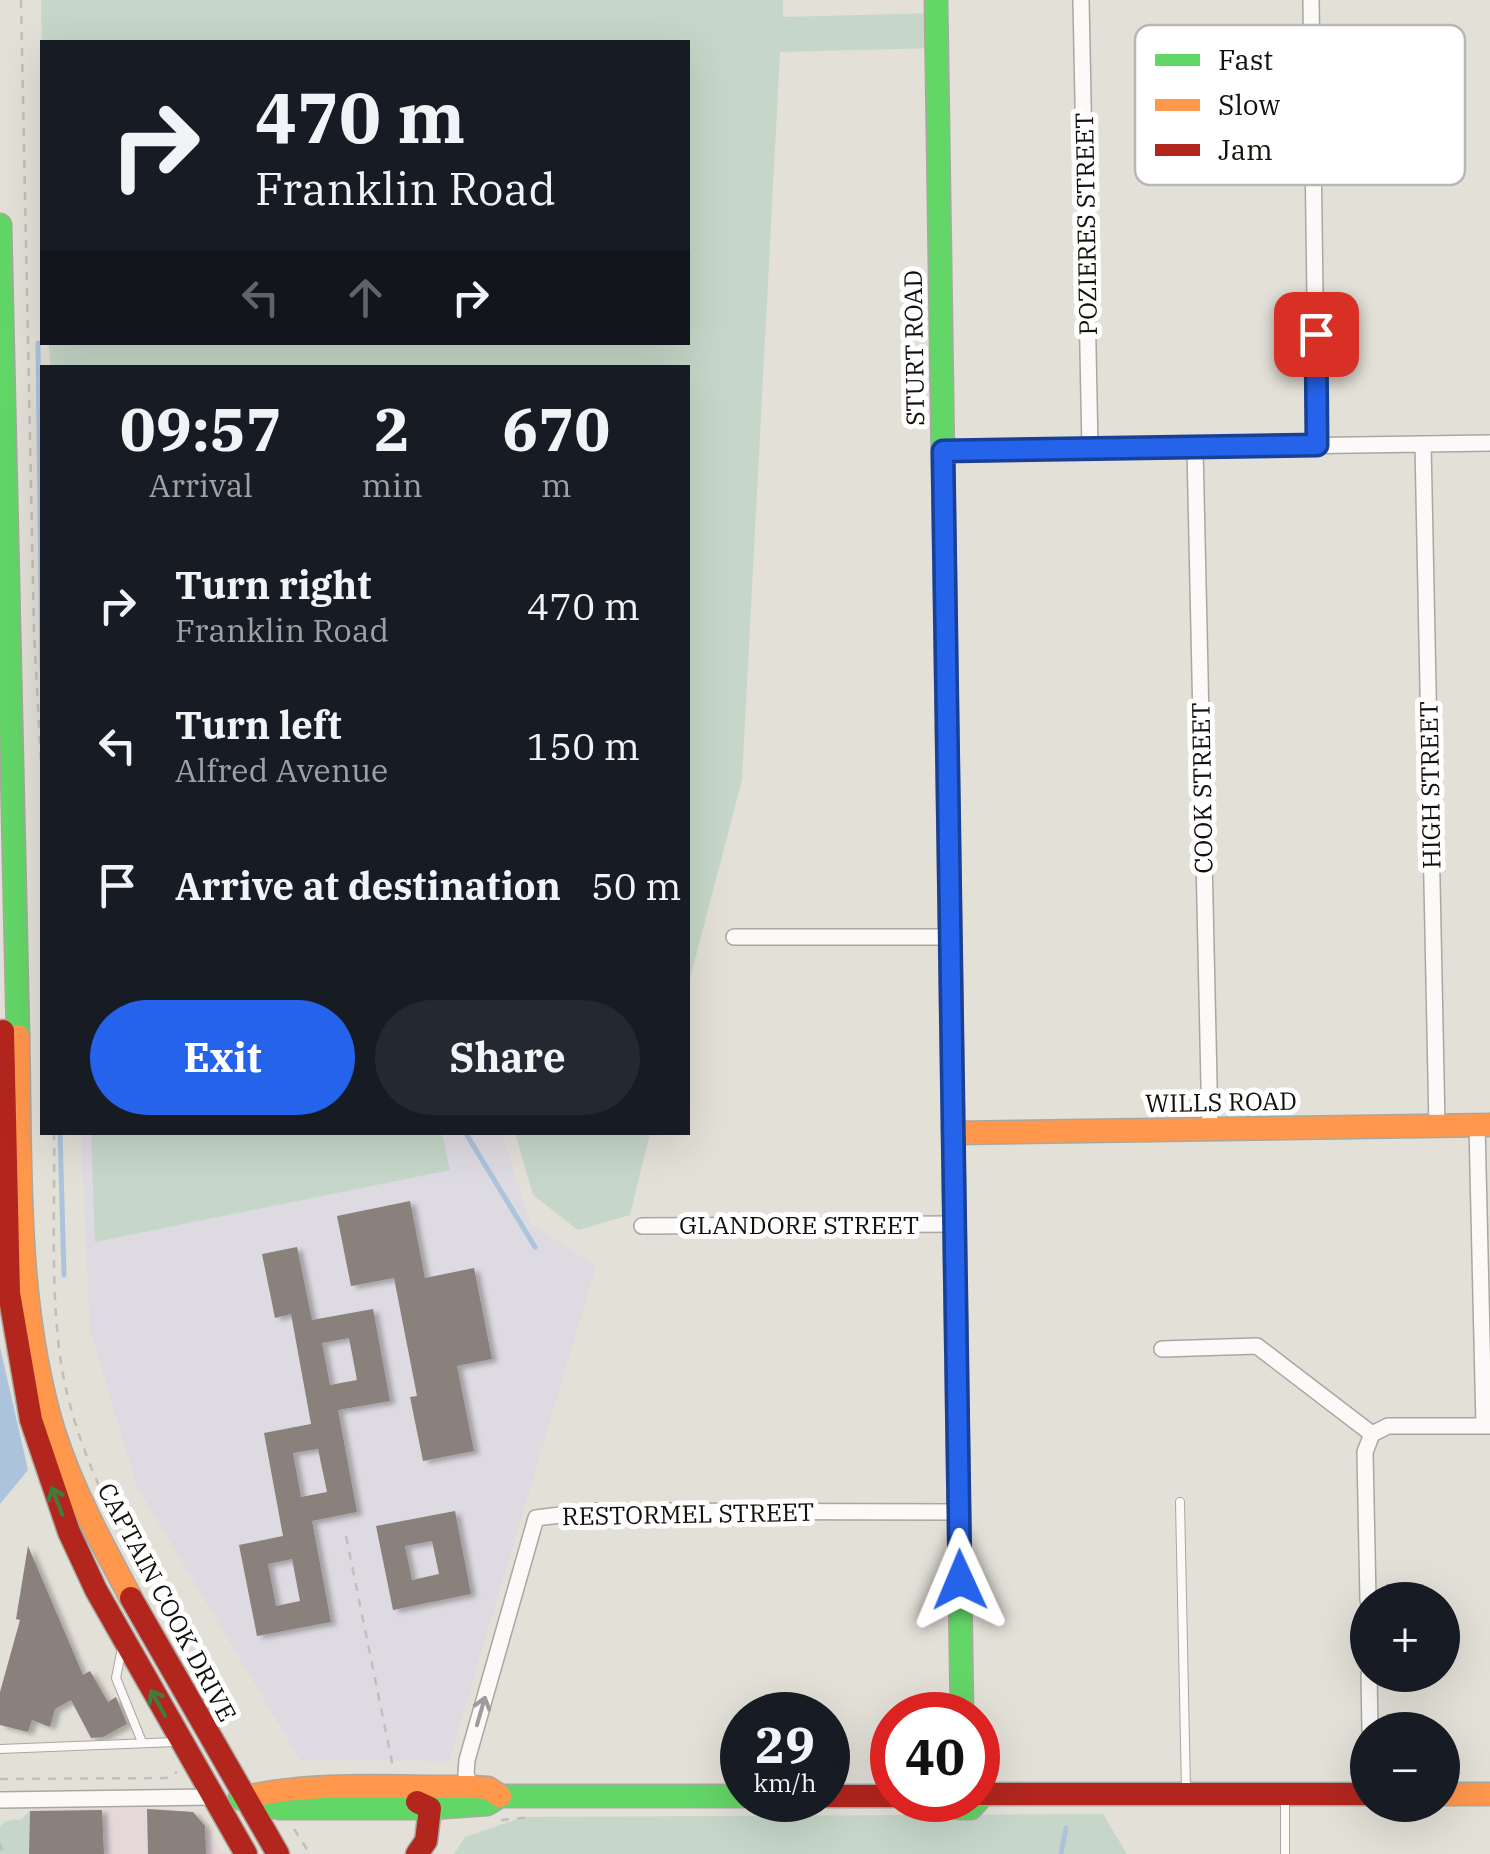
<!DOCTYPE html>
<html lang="en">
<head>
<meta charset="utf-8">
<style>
  body { margin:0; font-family:"IBM Plex Serif",serif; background:#242831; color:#f1f3f6; height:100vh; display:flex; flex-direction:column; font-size:38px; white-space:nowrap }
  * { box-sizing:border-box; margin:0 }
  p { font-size:32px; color:#9ea1a6 }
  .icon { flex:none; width:55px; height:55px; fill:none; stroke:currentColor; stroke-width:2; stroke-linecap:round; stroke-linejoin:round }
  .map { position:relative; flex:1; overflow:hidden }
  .drawer { position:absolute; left:40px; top:365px; width:650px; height:770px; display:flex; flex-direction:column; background:#171b24; border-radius:0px; box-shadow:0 10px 40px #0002 }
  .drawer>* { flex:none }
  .banner { position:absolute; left:40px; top:40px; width:650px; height:305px; border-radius:0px; box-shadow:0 10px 40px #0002; background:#171b24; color:#f1f3f6; overflow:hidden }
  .buttons { position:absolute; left:1350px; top:1582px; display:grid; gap:20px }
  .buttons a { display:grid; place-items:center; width:110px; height:110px; border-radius:50%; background:#171b24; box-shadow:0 10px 40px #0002; font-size:50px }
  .speed { position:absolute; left:720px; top:1692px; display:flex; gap:20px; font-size:50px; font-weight:700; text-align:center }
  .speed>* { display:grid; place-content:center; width:130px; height:130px; border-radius:50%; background:#171b24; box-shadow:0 10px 40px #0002; line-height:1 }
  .speed small { font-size:25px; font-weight:400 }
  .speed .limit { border:15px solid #d22; background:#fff; color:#111 }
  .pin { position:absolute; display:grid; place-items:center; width:85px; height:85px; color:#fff; margin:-42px; border-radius:20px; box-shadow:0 5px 15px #0006 }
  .me { position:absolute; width:110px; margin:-55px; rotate:359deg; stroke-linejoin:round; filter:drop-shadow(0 0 8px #0008) }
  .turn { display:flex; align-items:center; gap:35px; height:210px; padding:0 50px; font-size:45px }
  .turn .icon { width:130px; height:130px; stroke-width:2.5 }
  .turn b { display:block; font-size:70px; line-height:85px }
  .lanes { display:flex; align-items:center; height:95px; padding:0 50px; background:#0003; justify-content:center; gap:50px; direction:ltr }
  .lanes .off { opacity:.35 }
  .eta { display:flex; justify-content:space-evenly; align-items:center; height:170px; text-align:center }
  .eta b { font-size:60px; font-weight:700; line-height:70px }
  .primary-button { display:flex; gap:20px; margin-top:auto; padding:20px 50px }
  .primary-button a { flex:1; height:115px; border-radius:60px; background:#2563eb; color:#fff; font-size:40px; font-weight:700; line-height:115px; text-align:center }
  .primary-button a+a { background:#242831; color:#f1f3f6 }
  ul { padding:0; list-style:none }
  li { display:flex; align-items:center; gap:30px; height:140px; padding:0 50px }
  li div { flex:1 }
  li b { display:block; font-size:38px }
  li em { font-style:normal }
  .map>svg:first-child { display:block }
  .commercial { fill:#e6d8da }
  .education { fill:#dedae1 }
  .green { fill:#c6d7c9 }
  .water { fill:#acc3dc }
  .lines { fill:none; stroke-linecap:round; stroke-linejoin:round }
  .stream { stroke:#acc3dc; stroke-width:5 }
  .building { fill:#8a817b; fill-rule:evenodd; filter:url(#shadow) }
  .lane-casing { stroke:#a9a7a1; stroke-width:10 }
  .street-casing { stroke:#a9a7a1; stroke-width:18 }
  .fast-casing { stroke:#a9a7a1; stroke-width:25 }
  .slow-casing { stroke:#a9a7a1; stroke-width:25 }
  .jam-casing { stroke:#a9a7a1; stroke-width:25 }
  .path { stroke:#bfbfbc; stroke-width:2.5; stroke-dasharray:8 8; stroke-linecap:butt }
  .lane { stroke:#fbfaf9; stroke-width:8 }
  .street { stroke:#fbfaf9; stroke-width:15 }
  .fast { stroke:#63d668; stroke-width:22 }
  .slow { stroke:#ff974d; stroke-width:22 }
  .jam { stroke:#b3261e; stroke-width:22 }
  .oneway { stroke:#3e7d3e }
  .oneway2 { stroke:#9d9c9a }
  .route-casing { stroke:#184099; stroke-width:25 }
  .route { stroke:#2563eb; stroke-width:18 }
  .labels { text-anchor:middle; stroke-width:10; stroke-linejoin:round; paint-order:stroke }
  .street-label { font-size:25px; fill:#11100b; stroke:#fff }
  .key { fill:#fff; stroke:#b8b7b6; stroke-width:2.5 }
  .key-label { font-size:28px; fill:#11100b }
</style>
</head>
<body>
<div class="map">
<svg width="1490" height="1854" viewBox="0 0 1490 1854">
  <defs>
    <filter id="shadow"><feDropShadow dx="5.5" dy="3" stdDeviation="2.5" flood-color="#0004"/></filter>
  </defs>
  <rect width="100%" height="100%" fill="#e2e0d7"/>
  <path class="commercial" d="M 147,1808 L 193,1812 L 224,1854 L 29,1854 L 30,1810 Z"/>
  <path class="education" d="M 81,1133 L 502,1133 L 530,1223 L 596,1266 L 449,1761 L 300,1760 L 137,1486 L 90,1330 Z"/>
  <path class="green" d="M 41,0 L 783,0 L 783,17 L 936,13 L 937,48 L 780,52 L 742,780 L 688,986 L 688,368 L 50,368 L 49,343 L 688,342 L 688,42 L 42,42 L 42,54 Z
    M 91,1133 L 442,1133 L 450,1170 L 95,1242 Z
    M 515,1133 L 650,1133 L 630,1215 L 578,1230 L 533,1195 Z
    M 30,1810 L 29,1854 L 0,1854 L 0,1826 L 6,1821 L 22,1819 Z
    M 1103,1814 L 1127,1854 L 454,1854 L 465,1837 L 523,1817 Z"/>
  <path class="water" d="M 0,1347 L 28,1470 L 0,1504 Z"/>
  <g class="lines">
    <path class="stream" d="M 38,343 L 42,670
      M 60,1132 L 64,1275
      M 465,1132 L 535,1247
      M 1061,1854 L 1066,1828"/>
  </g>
  <path class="building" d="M 410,1201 L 425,1278 L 474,1268 L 492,1359 L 457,1366 L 474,1451 L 423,1461 L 410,1397 L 417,1396 L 394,1278 L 351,1286 L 337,1216 Z
    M 297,1247 L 312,1320 L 373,1309 L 390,1401 L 338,1410 L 357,1512 L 312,1521 L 331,1622 L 257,1636 L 239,1545 L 283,1536 L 264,1433 L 311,1424 L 291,1314 L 275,1318 L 262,1254 ZM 349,1338 L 357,1380 L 330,1385 L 322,1343 ZM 318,1449 L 327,1492 L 301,1497 L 293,1453 ZM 292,1559 L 300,1601 L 276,1606 L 268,1564 Z
    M 455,1511 L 471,1594 L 393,1610 L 376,1526 ZM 432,1541 L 439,1574 L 412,1580 L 405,1546 Z
    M 28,1546 L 83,1675 L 90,1671 L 108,1702 L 116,1697 L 127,1724 L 103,1737 L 91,1738 L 71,1700 L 55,1709 L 50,1727 L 32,1720 L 28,1732 L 0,1725 L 0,1692 L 20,1620 L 16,1619 Z
    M 147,1809 L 193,1812 L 205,1826 L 206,1854 L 148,1854 Z
    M 102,1810 L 104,1854 L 29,1854 L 30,1811 Z"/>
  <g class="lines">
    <defs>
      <path id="lane" d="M 1180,1502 L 1186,1790
        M 122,1648 L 116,1678 L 142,1742
        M 0,1749 L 176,1742
        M 1285,1854 L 1285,1799"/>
      <path id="street" d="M 1081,0 L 1090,449
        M 1311,0 L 1317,445
        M 1423,444 L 1437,1126
        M 1195,448 L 1210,1129
        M 943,451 L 1490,443
        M 734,937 L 951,937
        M 1477,1125 L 1484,1426
        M 642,1226 L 955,1224
        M 1162,1349 L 1257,1346 L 1372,1434
        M 1368,1600 L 1365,1452 L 1372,1434 L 1388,1426 L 1490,1426
        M 1369,1675 L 1370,1730
        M 473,1792 L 466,1774 L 467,1760 L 536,1518 L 593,1511 L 960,1512
        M 0,1800 L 211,1797"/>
      <path id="fast" d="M 936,0 L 947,728
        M 0,225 L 18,1036
        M 953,1129 L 962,1715
        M 240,1798 L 280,1808 L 430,1808 L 487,1804 L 500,1796 L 742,1796
        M 950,1800 L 959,1808 L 971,1808 L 979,1799 L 978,1786"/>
      <path id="slow" d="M 18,1036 C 21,1167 15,1305 54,1432 C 73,1491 102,1544 131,1598
        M 954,1133 L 1490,1125
        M 1442,1794 L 1490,1794
        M 252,1796 C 317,1781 404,1788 471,1787 L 488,1788 L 500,1796"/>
      <path id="jam" d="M 947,728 L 953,1129
        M 3,1031 L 9,1293 L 31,1420 L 69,1532 L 96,1590 L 246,1854
        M 131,1598 L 278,1854
        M 980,1794 L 1368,1794
        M 828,1796 L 892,1796
        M 417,1802 L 430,1808 L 426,1841 L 417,1854"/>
    </defs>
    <use href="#lane" class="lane-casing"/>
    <use href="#street" class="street-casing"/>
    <use href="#fast" class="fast-casing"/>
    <use href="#slow" class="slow-casing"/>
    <use href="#jam" class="jam-casing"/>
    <path class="path" d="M 21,0 L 34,631 L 42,782
      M 54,1132 C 55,1201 51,1271 58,1339 C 67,1441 122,1535 168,1623
      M 346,1536 L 393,1767
      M 0,1779 L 166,1778 L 177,1772
      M 501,1820 L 533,1817
      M 294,1829 L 310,1854
      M 0,1843 L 3,1854"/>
    <use href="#lane" class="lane"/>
    <use href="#street" class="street"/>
    <use href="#fast" class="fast"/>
    <use href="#slow" class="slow"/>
    <use href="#jam" class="jam"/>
  </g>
  <defs><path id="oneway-shaft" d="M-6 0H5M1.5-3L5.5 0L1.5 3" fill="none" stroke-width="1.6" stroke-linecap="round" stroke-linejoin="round" transform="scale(2.5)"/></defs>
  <g class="oneway">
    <use href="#oneway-shaft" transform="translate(57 1501) rotate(-111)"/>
    <use href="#oneway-shaft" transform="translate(158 1703) rotate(-119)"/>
  </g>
  <use class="oneway2" href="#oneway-shaft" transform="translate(481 1711) rotate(-74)"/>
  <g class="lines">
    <defs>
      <path id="route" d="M 960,1580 L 943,451 L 1317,445 L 1316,334"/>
    </defs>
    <use href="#route" class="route-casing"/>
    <use href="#route" class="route"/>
  </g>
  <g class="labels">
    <g class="street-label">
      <text transform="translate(1086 224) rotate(-91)" y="9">POZIERES STREET</text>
      <text transform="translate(914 348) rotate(-91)" y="9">STURT ROAD</text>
      <text transform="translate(1430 785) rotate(-91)" y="9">HIGH STREET</text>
      <text transform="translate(1202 788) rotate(-91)" y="9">COOK STREET</text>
      <text transform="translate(1221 1102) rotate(-1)" y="9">WILLS ROAD</text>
      <text x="799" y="1234">GLANDORE STREET</text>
      <text transform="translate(688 1514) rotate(-1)" y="9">RESTORMEL STREET</text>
      <text transform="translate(167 1602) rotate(62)" y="9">CAPTAIN COOK DRIVE</text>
    </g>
  </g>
  <rect x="1135" y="25" width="330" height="160" rx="15" class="key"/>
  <rect x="1155" y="54" width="45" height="12" fill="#63d668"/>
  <rect x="1155" y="99" width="45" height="12" fill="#ff974d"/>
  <rect x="1155" y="144" width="45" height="12" fill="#b3261e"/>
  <g class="key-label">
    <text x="1218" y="70">Fast</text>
    <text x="1218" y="115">Slow</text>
    <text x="1218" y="160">Jam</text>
  </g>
</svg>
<div class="buttons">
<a>+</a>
<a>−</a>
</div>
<div class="speed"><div>29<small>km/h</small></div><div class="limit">40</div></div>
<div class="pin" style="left:1316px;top:334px;background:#d93025"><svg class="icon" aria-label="arrive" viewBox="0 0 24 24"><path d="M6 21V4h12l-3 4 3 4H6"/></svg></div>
<svg class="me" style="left:960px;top:1580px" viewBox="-20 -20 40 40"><path d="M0-17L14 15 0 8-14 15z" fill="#2563eb" stroke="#fff" stroke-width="4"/></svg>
<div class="banner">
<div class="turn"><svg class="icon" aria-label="right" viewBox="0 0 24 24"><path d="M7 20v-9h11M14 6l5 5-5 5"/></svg><div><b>470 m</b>Franklin Road</div></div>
<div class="lanes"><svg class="icon off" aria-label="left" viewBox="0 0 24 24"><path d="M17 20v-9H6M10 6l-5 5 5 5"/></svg><svg class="icon off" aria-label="ahead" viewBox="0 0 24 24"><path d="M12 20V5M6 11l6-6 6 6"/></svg><svg class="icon" aria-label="right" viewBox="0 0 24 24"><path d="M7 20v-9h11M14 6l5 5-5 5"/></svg></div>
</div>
<section class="drawer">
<div class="eta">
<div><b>09:57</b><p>Arrival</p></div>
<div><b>2</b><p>min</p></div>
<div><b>670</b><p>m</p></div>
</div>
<ul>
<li><svg class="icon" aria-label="right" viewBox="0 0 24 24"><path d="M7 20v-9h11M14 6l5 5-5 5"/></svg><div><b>Turn right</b><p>Franklin Road</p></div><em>470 m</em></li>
<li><svg class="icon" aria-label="left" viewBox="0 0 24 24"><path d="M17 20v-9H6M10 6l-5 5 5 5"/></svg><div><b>Turn left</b><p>Alfred Avenue</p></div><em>150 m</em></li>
<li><svg class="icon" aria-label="arrive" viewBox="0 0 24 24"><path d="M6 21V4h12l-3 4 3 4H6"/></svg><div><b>Arrive at destination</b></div><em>50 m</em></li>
</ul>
<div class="primary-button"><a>Exit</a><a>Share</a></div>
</section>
</div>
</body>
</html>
